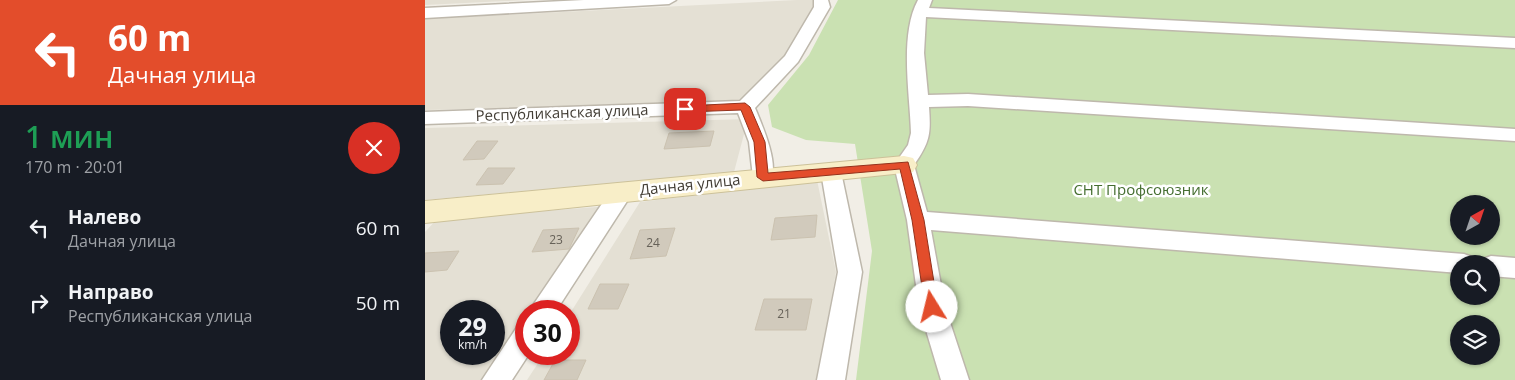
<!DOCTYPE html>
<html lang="ru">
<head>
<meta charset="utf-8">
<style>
  body { margin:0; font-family:"Open Sans",sans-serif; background:#20242c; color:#f1f3f6; height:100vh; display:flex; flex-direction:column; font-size:19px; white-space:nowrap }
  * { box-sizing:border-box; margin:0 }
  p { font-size:16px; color:#9ea1a6 }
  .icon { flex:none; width:28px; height:28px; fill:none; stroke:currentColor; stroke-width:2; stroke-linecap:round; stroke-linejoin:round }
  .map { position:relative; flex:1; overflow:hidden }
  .panel { display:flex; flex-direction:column; background:#171b24; width:425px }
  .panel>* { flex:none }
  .hud { background:#e34d2b; color:#fff; overflow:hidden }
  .needle { width:32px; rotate:40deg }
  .buttons { position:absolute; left:1025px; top:195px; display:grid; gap:10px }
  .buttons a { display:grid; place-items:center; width:50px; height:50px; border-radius:50%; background:#171b24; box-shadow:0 1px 4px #0004; font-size:25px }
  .speed { position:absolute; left:15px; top:300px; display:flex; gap:10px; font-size:25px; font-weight:700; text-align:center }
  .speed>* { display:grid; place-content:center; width:65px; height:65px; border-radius:50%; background:#171b24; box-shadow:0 1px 4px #0004; line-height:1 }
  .speed small { font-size:12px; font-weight:400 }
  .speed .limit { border:8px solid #d22; background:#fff; color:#111 }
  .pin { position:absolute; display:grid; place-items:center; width:42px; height:42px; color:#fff; margin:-21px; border-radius:10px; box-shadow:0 2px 8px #0006 }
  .me { position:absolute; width:55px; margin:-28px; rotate:351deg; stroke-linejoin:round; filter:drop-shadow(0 0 4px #0008) }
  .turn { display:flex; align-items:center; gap:18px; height:105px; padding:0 25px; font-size:22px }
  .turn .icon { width:65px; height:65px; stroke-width:2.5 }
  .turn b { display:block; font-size:35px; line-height:42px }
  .round { display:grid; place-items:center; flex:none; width:52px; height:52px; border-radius:26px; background:#20242c }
  .headline { display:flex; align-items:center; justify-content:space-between; height:85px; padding:0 25px }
  h1 { font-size:30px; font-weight:600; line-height:38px; color:#1e9e55 }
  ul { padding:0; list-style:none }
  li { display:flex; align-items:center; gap:15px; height:75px; padding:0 25px }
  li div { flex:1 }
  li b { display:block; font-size:19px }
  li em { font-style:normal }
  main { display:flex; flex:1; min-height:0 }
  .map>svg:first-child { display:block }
  .residential { fill:#e4e0d4; fill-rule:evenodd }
  .green { fill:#cae1b2; fill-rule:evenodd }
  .building { fill:#d1cabc; stroke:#cbc2b0 }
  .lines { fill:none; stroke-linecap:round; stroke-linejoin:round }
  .street-casing { stroke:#beb8ac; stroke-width:3 }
  .secondary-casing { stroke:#ccc199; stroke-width:2 }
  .street { fill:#fff; fill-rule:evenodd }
  .secondary { fill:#f8eec8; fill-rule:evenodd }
  .route { fill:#e34d2b; stroke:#94321c }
  .labels { text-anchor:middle; stroke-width:5; stroke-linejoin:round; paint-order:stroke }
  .number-label { font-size:12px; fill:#666158 }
  .street-label { font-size:15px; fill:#433e36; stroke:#fff }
  .park-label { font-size:15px; fill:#456e30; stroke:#fff }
</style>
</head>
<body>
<main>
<section class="panel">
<div class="hud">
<div class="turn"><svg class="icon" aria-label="left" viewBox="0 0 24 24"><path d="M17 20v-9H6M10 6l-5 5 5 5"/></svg><div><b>60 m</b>Дачная улица</div></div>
</div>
<div class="headline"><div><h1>1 мин</h1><p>170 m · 20:01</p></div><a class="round" style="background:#d93025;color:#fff"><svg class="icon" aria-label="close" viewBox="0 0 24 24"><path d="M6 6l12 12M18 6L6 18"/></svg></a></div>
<ul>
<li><svg class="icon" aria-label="left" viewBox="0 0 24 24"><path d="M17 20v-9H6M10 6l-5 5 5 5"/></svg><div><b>Налево</b><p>Дачная улица</p></div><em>60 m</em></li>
<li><svg class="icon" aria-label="right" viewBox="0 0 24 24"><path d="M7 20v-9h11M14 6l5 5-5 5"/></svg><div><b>Направо</b><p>Республиканская улица</p></div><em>50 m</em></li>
</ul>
</section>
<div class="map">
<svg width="1090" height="380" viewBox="0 0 1090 380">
  <rect width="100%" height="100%" fill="#f1eee6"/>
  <path class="residential" d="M 0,0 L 101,0 L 0,5 Z
    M 372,0 L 397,0 L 367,60 L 319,103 L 0,110 L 0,19 Z
    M 323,119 L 309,172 L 0,200 L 0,128 Z
    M 392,180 L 411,272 L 392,380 L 102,380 L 119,354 L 144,354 L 144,315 L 215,202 Z
    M 185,206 L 114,311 L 101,311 L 101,331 L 68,380 L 0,380 L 0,232 L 12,219 ZM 26,311 L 69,311 L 69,354 L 26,354 Z"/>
  <path class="green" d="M 413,0 L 1090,0 L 1090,380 L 431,380 L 447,251 L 430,144 L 381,140 L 347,127 L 343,105 L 384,55 ZM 1034,204 L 1066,204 L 1066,236 L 1034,236 ZM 1034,264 L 1066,264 L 1066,296 L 1034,296 ZM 1034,324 L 1066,324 L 1066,356 L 1034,356 Z"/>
  <path class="building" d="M 289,131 L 285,146 L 239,149 L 244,133 Z
    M 52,141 L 73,141 L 59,159 L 38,160 Z
    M 63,168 L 90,168 L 78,184 L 51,185 Z
    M 392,215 L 390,237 L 346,240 L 350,218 Z
    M 154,228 L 144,249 L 107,252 L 118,230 Z
    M 250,228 L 241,256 L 205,259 L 215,230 Z
    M 34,251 L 22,270 L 0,272 L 0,253 Z
    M 175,284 L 204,284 L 193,309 L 163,309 Z
    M 339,299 L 387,299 L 381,330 L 330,330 Z
    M 130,360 L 161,360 L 152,380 L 119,380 Z"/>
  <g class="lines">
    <defs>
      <path id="street" d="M 159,0 L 251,0 L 244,4 L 0,18 L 0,8 Z
        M 389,0 L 403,0 L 405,7 L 373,62 L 330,108 C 337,125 355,165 345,182 L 338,184 L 331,182 L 328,177 L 324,142 L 313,113 L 0,124 L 0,112 L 315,101 L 360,56 L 389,7 Z
        M 493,0 L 507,0 L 504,8 L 1090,38 L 1090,48 L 501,17 L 499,53 L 503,95 L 543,94 L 1090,129 L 1090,141 L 543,106 L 504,107 C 506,134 505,142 489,165 L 502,212 L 1039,254 L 1047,257 L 1051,264 L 1034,264 L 1034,273 L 506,230 L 520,307 L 544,380 L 516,380 L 494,307 L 482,220 L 469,165 L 483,145 L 486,133 C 485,95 474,35 493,0 Z
        M 406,165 L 413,167 L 416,172 L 437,272 L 420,380 L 392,380 L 413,272 L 396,172 L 399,167 Z
        M 197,184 L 205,186 L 208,192 L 131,311 L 104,311 L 189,186 Z
        M 1066,256 L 1090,258 L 1090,278 L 1066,276 L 1066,264 L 1055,264 L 1058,259 Z
        M 101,323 L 101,354 L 104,354 L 87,380 L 57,380 L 92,327 Z"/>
      <path id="secondary" d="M 479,156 L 488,158 L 492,165 L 488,172 L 0,223 L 0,201 Z"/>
    </defs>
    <use href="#street" class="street-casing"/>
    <use href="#secondary" class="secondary-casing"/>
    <use href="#street" class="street"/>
    <use href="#secondary" class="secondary"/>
  </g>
  <path class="route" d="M 320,103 L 325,107 L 340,142 L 343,173 L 483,162 L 499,220 L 513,307 L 511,311 L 502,311 L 500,307 L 487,220 L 475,169 L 338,181 L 332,177 L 329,142 L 316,110 L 260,112 L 255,109 L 260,106 Z"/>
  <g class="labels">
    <g class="number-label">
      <text x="131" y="244">23</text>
      <text x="228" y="247">24</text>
      <text x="359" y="318">21</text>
    </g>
    <g class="street-label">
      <text transform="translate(137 113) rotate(-2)" y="5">Республиканская улица</text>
      <text transform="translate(265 185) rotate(-6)" y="5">Дачная улица</text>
    </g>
    <g class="park-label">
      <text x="716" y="195">СНТ Профсоюзник</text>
    </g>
  </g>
</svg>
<div class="buttons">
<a><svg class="needle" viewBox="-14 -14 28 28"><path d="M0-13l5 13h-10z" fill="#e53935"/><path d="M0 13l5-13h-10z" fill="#9ea1a6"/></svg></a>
<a><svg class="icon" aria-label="search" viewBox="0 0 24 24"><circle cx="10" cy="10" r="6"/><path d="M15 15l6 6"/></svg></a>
<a><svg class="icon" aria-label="layers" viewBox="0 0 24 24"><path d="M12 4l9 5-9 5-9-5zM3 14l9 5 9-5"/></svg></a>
</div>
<div class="speed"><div>29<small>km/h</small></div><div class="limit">30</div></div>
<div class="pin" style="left:260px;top:109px;background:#d93025"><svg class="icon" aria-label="arrive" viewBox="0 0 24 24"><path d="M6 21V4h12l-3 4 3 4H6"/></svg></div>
<svg class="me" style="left:507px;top:307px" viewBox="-20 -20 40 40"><circle r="19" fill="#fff"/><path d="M0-13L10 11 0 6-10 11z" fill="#e34d2b"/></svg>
</div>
</main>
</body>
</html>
